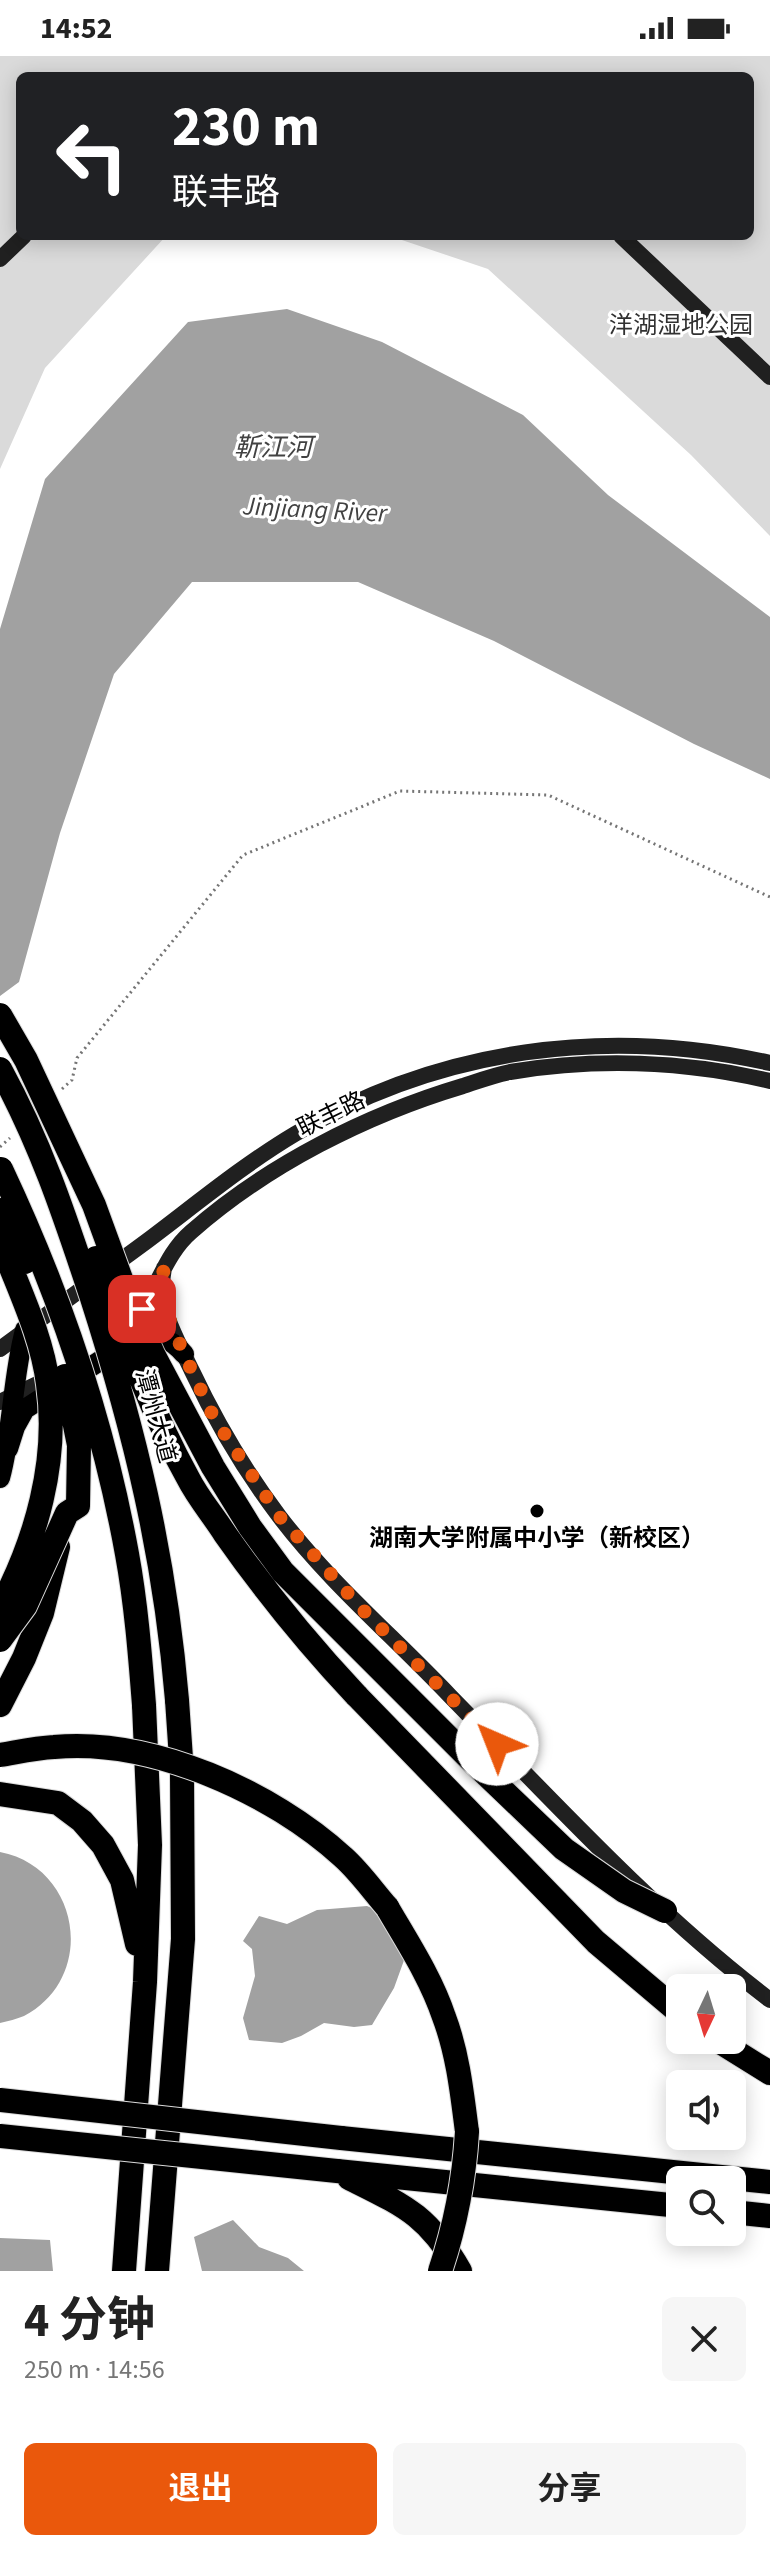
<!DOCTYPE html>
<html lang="zh">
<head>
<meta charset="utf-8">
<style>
  body { margin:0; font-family:"Source Sans 3","Noto Sans SC",sans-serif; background:#f6f6f6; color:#222; height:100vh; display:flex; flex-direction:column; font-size:30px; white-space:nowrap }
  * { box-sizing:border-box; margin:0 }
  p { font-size:26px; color:#767676 }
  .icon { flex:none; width:44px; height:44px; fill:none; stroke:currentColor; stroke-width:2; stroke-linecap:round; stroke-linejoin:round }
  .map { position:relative; height:2215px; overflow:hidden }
  .panel { display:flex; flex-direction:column; background:#fff; flex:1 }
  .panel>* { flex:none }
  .banner { position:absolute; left:16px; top:16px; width:738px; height:168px; border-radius:12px; box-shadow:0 4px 20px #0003; background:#202124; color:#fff; overflow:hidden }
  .needle { width:52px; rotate:184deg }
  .tools { position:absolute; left:666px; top:1918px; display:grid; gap:16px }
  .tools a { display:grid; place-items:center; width:80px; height:80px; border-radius:12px; background:#fff; box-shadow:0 4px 20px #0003; font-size:40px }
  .pin { position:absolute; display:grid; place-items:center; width:68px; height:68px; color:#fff; margin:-34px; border-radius:16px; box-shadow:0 4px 12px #0006 }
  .me { position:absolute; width:88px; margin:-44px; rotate:316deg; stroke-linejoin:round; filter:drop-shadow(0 0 6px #0008) }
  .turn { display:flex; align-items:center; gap:28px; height:168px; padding:0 24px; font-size:36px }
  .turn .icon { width:104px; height:104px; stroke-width:2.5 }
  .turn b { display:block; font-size:56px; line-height:68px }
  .round { display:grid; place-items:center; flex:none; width:84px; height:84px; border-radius:12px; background:#f6f6f6 }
  .overview { display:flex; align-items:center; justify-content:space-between; height:136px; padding:0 24px }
  h1 { font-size:48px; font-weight:700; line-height:60px }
  .button { display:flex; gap:16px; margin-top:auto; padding:16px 24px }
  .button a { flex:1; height:92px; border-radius:12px; background:#ea580c; color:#fff; font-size:32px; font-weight:700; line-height:92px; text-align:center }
  .button a+a { background:#f6f6f6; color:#222 }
  .status { display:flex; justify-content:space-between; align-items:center; height:56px; padding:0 40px; background:#fff; direction:ltr }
  .status svg { height:22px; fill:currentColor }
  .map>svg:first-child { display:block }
  .green { fill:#dadada }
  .water { fill:#a1a1a1 }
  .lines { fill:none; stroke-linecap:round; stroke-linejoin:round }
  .primary-casing { stroke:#dbdbdb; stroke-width:22 }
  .highway-casing { stroke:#dbdbdb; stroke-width:26 }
  .path { stroke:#757575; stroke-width:3; stroke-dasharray:2 4; stroke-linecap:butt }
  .secondary { stroke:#202020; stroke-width:16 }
  .primary { stroke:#000; stroke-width:20 }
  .highway { stroke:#000; stroke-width:24 }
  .highway-bridge-casing { stroke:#dbdbdb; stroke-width:26; stroke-linecap:butt }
  .highway-bridge { stroke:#000; stroke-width:24 }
  .route { stroke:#ea580c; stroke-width:14; stroke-dasharray:0 25.2 }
  .poi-dot { fill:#000; stroke:#fff; stroke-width:3 }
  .labels { text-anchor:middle; stroke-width:6; stroke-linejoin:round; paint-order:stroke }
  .park-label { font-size:24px; fill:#313131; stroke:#fff }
  .street-label { font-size:24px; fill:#000; stroke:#fff }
  .poi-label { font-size:24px; font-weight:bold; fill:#000; stroke:#fff }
  .water-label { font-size:26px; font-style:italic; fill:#424242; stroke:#fff }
</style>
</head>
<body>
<div class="status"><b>14:52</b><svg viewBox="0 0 49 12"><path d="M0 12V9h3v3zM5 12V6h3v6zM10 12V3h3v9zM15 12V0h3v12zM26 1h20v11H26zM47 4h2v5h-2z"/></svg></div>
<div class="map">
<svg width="770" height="2215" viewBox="0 0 770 2215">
  <rect width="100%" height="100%" fill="#fff"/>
  <path class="green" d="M 0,0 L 770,0 L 770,480 L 691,399 L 488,213 L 390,180 L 750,180 L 750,20 L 20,20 L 20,180 L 166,180 L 45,312 L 0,413 Z"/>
  <path class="water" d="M 287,253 L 382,286 L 523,359 L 608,439 L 770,561 L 770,723 L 694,688 L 494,585 L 358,526 L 192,526 L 114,618 L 60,777 L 19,926 L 0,940 L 0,573 L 45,423 L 188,266 Z
    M 0,1796 C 80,1811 98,1921 24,1960 C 17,1963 8,1965 0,1967 Z
    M 367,1850 L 395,1862 L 407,1896 L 394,1932 L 372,1969 L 354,1971 L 324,1967 L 301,1980 L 282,1987 L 249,1984 L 243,1962 L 255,1920 L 252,1893 L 243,1885 L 259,1860 L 287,1868 L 317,1854 Z
    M 233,2164 L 259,2191 L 288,2202 L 304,2215 L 202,2215 L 194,2181 Z
    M 0,2182 L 50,2184 L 53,2215 L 0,2215 Z"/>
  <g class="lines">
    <defs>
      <path id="primary" d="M 8,1393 L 15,1371 L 25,1353 L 134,1283 C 155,1277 170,1281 184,1298
        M 0,1422 C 13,1374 12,1323 25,1274"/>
      <path id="highway" d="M 356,1639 L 596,1886 L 680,1957
        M 0,1649 L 24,1602 L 42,1557 L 58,1491
        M 0,1738 L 58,1747 L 82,1765 L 103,1789 L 122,1824 L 137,1888
        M 387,1851 C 408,1887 431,1922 444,1961 C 458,1998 462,2037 467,2076
        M 717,1984 L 770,2017
        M 341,2082 L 770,2126
        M 337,2115 L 680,2150
        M 349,2122 C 405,2150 428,2159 460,2215
        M 732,2156 L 770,2160
        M 124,2215 L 145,1926 L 150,1789 L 144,1649
        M 157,2215 L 183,1883 L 182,1717 L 177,1644"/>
    </defs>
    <use href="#primary" class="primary-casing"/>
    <use href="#highway" class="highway-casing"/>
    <path class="path" d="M 62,1033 L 72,1024 L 77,1002 L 243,799 L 400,735 L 548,739 L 770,841
      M 0,1091 L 10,1082"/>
    <path class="secondary" d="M 621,180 L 770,321
      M 0,203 L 24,180
      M 164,1212 C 162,1225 160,1236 163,1248 C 169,1271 182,1294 192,1315 C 216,1366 245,1415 279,1460 C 329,1526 393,1580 450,1640 C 553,1745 653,1855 770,1944
      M 130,1266 C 157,1240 162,1201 191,1176 C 267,1109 366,1059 463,1030 C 478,1025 494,1019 510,1016 C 595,1002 685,1005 770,1025
      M 0,1293 C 49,1257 98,1221 147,1185 C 195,1149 243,1109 295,1078 C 439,992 607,970 770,1007
      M 0,1346 L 52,1321"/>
    <use href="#primary" class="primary"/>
    <use href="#highway" class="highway"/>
    <defs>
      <path id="highway-bridge" d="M 0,959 L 26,1004 L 94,1149 L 128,1242 L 153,1298 L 213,1411 L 250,1471 L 283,1516 L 471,1704 L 564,1793 L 624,1835 L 665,1855
        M 0,1013 C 41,1088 64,1158 91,1239 C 135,1376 165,1500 177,1644
        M 1,1113 C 58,1234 103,1365 127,1498 C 136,1547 140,1598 144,1649
        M 0,1154 L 25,1206
        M 96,1202 C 123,1277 149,1352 188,1422 C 198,1442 213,1459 225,1478 C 265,1535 308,1588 356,1639
        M 0,1552 C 36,1485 59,1405 48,1328 C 42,1280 19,1234 2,1189
        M 0,1584 L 25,1550 L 67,1457 L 78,1450 L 79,1389 L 65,1320
        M 0,1699 C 18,1696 36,1692 54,1691 C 152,1682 272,1736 343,1801 C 359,1815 373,1835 387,1851
        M 0,2044 L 341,2082
        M 0,2080 L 337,2115
        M 440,2215 C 456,2168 464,2126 467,2076"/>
    </defs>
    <use href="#highway-bridge" class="highway-bridge-casing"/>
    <use href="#highway-bridge" class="highway-bridge"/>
  </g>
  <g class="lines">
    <path class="route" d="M 142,1253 L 164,1212 L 161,1230 L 163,1248 L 184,1298 L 214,1362 L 279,1460 L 362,1553 L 497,1688"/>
  </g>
  <circle class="poi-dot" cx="537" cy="1455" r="8"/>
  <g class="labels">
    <g class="park-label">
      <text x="681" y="277">洋湖湿地公园</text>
    </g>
    <g class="street-label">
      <text transform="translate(331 1058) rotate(-26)" y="8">联丰路</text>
      <text transform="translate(156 1360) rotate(75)" y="8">潭州大道</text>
    </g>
    <g class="poi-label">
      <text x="537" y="1490">湖南大学附属中小学（新校区）</text>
    </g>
    <g class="water-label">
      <text x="273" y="400">靳江河</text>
      <text transform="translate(315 453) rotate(3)" y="9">Jinjiang River</text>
    </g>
  </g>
</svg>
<div class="tools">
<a><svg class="needle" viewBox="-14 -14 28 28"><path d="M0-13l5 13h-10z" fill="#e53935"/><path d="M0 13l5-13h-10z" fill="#767676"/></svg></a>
<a><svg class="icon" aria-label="sound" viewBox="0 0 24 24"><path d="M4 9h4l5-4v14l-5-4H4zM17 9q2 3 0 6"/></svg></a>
<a><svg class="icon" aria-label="search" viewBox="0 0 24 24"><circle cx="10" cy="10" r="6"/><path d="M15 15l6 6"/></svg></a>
</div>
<div class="pin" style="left:142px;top:1253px;background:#d93025"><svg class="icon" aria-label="arrive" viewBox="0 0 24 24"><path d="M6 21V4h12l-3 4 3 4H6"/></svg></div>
<svg class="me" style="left:497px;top:1688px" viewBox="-20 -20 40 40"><circle r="19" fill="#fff"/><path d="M0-13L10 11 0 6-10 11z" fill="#ea580c"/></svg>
<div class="banner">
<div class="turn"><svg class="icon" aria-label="left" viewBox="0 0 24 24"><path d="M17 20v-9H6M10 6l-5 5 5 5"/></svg><div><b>230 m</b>联丰路</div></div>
</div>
</div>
<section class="panel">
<div class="overview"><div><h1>4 分钟</h1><p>250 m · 14:56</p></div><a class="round"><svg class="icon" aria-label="close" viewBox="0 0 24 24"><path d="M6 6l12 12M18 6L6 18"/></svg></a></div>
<div class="button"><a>退出</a><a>分享</a></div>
</section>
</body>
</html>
